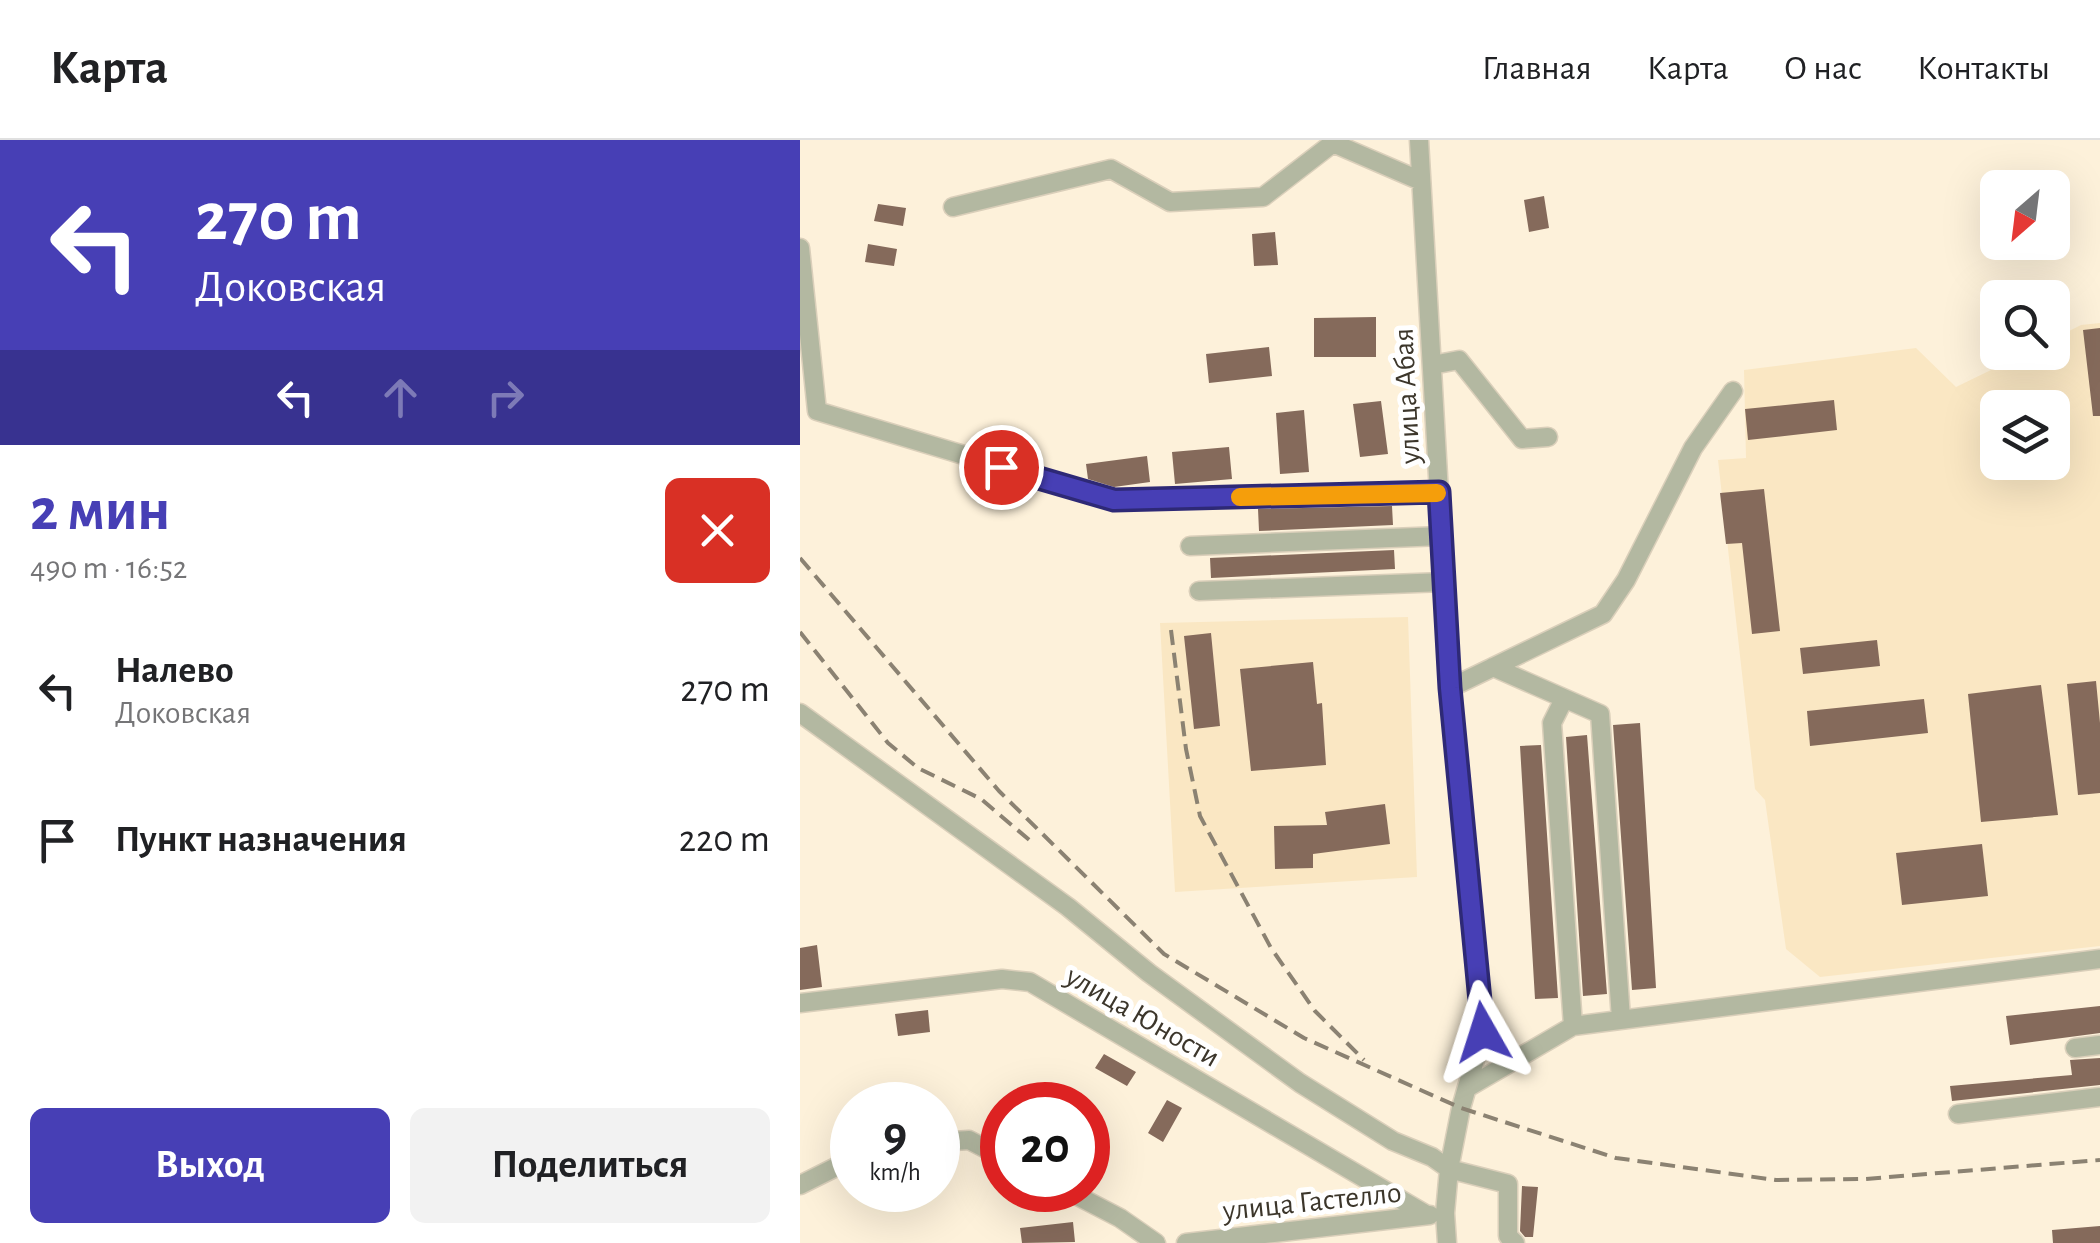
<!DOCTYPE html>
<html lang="ru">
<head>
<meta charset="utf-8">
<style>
  body { margin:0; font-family:"Alegreya Sans",sans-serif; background:#f2f2f2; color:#202124; height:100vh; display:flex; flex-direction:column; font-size:38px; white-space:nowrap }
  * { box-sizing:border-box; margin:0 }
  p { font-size:32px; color:#757577 }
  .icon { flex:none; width:55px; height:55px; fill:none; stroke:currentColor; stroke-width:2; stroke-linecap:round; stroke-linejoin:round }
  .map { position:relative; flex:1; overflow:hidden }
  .sheet { display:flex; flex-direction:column; background:#fff; width:800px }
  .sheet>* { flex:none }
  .top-card { background:#473fb5; color:#fff; overflow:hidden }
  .needle { width:65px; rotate:208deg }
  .tools { position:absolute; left:1180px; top:30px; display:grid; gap:20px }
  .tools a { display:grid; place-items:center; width:90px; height:90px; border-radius:15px; background:#fff; box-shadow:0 10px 40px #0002; font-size:50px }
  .speed { position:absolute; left:30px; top:942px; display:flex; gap:20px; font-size:50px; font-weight:700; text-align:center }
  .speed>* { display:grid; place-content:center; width:130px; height:130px; border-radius:50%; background:#fff; box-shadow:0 10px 40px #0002; line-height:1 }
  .speed small { font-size:25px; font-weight:400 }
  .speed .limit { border:15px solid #d22; background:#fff; color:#111 }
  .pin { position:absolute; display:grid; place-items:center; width:85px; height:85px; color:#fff; margin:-42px; border:5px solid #fff; border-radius:50%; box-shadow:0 2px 10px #0007 }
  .me { position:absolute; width:110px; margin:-55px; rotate:354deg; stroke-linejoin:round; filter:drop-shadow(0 0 8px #0008) }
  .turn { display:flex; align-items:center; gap:35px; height:210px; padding:0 30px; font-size:45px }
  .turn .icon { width:130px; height:130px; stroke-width:2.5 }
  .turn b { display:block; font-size:70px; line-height:85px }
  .lanes { display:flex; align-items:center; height:95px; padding:0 30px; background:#0003; justify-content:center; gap:50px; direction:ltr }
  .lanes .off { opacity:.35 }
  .round { display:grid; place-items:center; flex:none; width:105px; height:105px; border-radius:15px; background:#f2f2f2 }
  .headline { display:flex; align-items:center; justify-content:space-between; height:170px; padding:0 30px }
  h1 { font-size:60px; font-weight:700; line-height:75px; color:#473fb5 }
  .primary-button { display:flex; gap:20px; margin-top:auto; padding:20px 30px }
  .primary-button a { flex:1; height:115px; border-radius:15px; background:#473fb5; color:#fff; font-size:40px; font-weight:700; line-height:115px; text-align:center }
  .primary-button a+a { background:#f2f2f2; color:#202124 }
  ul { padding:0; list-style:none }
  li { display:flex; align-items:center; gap:30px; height:150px; padding:0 30px }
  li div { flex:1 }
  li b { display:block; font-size:38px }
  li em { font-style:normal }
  header { display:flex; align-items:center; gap:60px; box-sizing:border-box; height:140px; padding:0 50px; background:#fff; border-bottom:2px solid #e0e0e0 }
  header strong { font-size:48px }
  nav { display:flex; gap:55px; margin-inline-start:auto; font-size:35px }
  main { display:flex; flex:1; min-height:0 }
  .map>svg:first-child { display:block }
  .built { fill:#fae7c3; fill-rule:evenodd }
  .building { fill:#856a5b }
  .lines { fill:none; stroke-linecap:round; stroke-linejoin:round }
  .minor-casing { stroke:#dacfba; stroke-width:21 }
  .minor { stroke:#b3b8a1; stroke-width:18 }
  .rail { stroke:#8b8272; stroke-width:4; stroke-dasharray:15 8; stroke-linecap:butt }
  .route-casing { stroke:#2e2976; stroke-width:25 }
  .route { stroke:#473fb5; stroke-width:18 }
  .slow { stroke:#f59e0b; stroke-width:18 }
  .labels { text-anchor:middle; stroke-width:10; stroke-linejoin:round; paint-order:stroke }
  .street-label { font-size:30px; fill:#3c362b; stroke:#fff }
</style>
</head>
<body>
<header>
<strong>Карта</strong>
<nav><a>Главная</a><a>Карта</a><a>О нас</a><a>Контакты</a></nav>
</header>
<main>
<section class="sheet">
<div class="top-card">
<div class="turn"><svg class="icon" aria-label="left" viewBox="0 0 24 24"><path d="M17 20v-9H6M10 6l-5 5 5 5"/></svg><div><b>270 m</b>Доковская</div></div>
<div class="lanes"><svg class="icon" aria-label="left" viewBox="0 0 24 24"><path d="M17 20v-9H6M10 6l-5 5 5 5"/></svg><svg class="icon off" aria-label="ahead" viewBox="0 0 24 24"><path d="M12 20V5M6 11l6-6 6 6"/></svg><svg class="icon off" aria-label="right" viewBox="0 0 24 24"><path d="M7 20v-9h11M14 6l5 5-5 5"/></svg></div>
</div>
<div class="headline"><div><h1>2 мин</h1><p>490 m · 16:52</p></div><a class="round" style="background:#d93025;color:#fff"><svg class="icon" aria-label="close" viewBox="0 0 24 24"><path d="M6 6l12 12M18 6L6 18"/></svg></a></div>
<ul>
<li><svg class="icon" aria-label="left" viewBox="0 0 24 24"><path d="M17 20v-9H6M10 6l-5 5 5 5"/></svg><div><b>Налево</b><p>Доковская</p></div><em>270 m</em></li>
<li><svg class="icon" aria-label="arrive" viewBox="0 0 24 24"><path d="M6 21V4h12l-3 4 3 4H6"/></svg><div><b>Пункт назначения</b></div><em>220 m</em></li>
</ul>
<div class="primary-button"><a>Выход</a><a>Поделиться</a></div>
</section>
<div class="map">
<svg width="1300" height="1103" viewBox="0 0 1300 1103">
  <rect width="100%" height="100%" fill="#fdf1da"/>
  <path class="built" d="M 1300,183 L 1300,806 L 1020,837 L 986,809 L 965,660 L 955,649 L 918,320 L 946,318 L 944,230 L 1116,208 L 1156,247 L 1226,213 L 1252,212 L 1253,199 L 1281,185 ZM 1198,268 L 1252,268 L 1252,322 L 1198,322 Z
    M 608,477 L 617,737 L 375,752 L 360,483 Z"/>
  <path class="building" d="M 744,56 L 749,88 L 729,92 L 724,60 Z
    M 78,64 L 106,68 L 103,86 L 74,81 Z
    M 475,92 L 478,125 L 454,126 L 452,94 Z
    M 68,104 L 97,109 L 94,126 L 65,122 Z
    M 576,177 L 576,217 L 514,217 L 514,178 Z
    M 1300,188 L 1300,276 L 1293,276 L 1283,190 Z
    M 469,207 L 472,236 L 409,243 L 406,214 Z
    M 1034,260 L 1037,290 L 948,300 L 945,269 Z
    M 581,261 L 588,314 L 560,317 L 553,264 Z
    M 504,270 L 509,332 L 480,334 L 476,273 Z
    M 429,307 L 432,339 L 375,344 L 372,312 Z
    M 347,316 L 350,342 L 314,347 L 288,339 L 286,324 Z
    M 964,349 L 980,491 L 952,494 L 942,403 L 926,404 L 920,353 Z
    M 592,366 L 593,385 L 459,391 L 458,369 Z
    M 594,410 L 595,429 L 411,438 L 410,418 Z
    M 411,493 L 420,586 L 394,589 L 384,496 Z
    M 1077,500 L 1080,526 L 1003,534 L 1000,508 Z
    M 513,522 L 517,564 L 522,563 L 526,625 L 451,631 L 440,529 Z
    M 1296,541 L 1300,583 L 1300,653 L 1278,655 L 1267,544 Z
    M 1241,545 L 1258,675 L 1181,682 L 1168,554 Z
    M 1124,559 L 1128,593 L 1010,606 L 1007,571 Z
    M 840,583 L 856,848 L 832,850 L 813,585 Z
    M 787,595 L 807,854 L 783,856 L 766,597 Z
    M 741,605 L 758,858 L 735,859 L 720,606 Z
    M 585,664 L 590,704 L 513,714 L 513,728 L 475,729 L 474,686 L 527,685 L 525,672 Z
    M 1182,704 L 1188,756 L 1102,765 L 1096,713 Z
    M 17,805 L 22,847 L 0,850 L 0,808 Z
    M 1300,866 L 1300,893 L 1210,905 L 1206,876 Z
    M 128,870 L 130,892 L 98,896 L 95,874 Z
    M 304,914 L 336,932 L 327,946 L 295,928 Z
    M 1300,918 L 1300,945 L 1152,961 L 1150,946 L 1272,935 L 1270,920 Z
    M 367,960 L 382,968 L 363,1002 L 348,993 Z
    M 722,1046 L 738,1047 L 733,1097 L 725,1097 L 720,1091 Z
    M 273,1082 L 275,1102 L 222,1103 L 220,1088 Z
    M 1300,1086 L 1300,1103 L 1253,1103 L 1252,1090 Z"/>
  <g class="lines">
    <defs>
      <path id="minor" d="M 619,0 L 650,548 L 683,892 L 661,968 L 649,1029 L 645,1073 L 647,1103
        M 153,67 L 311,29 L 370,62 L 463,57 L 533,3 L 621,41
        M 0,108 L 17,271 L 314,360 L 639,352
        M 632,225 L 659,220 L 722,299 L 748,297
        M 390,406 L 642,396
        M 399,451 L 644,442
        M 693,527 L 800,574 L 821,879
        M 650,548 L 803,474 L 826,440 L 893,308 L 933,251
        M 764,559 L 752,583 L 773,886
        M 0,573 L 268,767 L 349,833 L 500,943 L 593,1001 L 632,1017 L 649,1029 L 708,1044 L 708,1096 L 715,1103
        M 0,863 L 202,839 L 230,842 L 627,1075
        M 1275,908 L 1300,905
        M 667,948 L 773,886 L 1300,819
        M 1158,974 L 1300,957
        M 138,1002 L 169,1000 L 202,1017
        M 0,1045 L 52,1019
        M 266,1050 L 320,1078 L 356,1103
        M 386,1103 L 630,1075"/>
    </defs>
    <use href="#minor" class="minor-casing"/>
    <use href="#minor" class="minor"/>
    <path class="rail" d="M 0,418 L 199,651 L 364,814 L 504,898 L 661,968 L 816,1018 L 976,1040 L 1065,1039 L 1300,1020
      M 371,490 L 386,609 L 400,676 L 471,808 L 515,871 L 564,920
      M 0,492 L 88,603 L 118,628 L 181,659 L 234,704"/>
  </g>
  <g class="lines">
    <defs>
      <path id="route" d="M 201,327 L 314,360 L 639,352 L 650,548 L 683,892"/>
    </defs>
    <use href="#route" class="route-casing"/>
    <use href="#route" class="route"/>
    <path class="slow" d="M 440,357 L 637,353"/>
  </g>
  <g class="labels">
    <g class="street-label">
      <text transform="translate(606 256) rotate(-93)" y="10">улица Абая</text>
      <text transform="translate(343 876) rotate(30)" y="10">улица Юности</text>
      <text transform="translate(512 1061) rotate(-6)" y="10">улица Гастелло</text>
    </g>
  </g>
</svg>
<div class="tools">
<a><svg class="needle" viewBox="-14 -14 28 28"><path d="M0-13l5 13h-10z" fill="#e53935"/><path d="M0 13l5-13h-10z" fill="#757577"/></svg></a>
<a><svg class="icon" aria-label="search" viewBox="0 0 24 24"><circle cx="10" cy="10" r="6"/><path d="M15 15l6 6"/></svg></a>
<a><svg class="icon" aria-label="layers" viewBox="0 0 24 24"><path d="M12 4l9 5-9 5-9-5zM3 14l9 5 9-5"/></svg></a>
</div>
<div class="speed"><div>9<small>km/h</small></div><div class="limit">20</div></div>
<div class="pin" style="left:201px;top:327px;background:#d93025"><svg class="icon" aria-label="arrive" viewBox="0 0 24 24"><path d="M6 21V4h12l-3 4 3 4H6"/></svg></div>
<svg class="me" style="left:683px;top:892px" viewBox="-20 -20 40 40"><path d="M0-17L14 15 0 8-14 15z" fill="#473fb5" stroke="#fff" stroke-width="4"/></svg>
</div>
</main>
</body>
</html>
